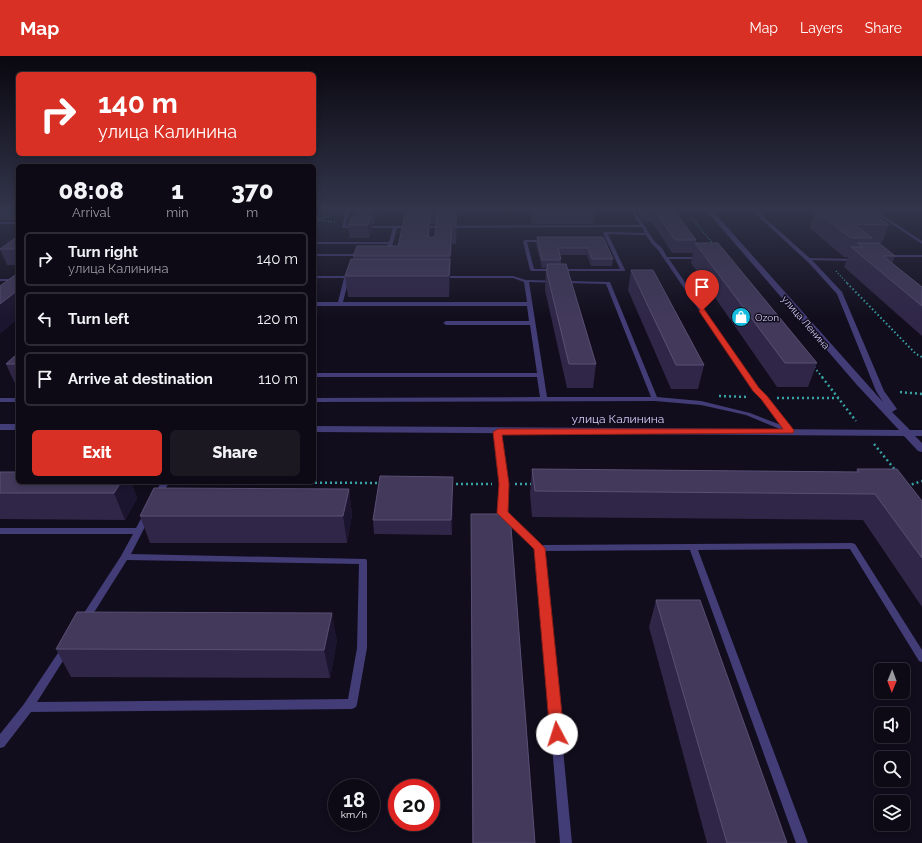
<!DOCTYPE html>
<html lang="en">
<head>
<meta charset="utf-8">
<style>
  body { margin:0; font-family:Raleway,sans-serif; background:#1b1822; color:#f1f3f6; height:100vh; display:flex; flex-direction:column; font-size:15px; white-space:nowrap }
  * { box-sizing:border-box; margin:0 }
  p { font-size:13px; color:#9a9aa0 }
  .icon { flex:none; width:22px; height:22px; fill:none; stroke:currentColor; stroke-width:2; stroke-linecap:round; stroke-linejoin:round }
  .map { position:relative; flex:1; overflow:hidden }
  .panel { position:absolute; left:16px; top:108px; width:300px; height:320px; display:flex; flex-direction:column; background:#0d0a15; border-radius:6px; box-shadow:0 2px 6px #0003,0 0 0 1px #2d2b34 }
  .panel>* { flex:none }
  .banner { position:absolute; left:16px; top:16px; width:300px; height:84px; border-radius:6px; box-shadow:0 2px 6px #0003,0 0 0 1px #2d2b34; background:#d93025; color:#fff; overflow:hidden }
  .needle { width:26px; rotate:181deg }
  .tools { position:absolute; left:874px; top:607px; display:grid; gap:8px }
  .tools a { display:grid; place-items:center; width:36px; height:36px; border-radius:6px; background:#0d0a15; box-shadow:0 2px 6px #0003,0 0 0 1px #2d2b34; font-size:20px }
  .speed { position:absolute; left:328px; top:723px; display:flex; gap:8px; font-size:20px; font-weight:700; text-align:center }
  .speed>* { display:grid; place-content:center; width:52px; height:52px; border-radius:50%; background:#0d0a15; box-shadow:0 2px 6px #0003,0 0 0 1px #2d2b34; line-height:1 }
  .speed small { font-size:10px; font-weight:400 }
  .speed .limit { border:6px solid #d22; background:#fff; color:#111 }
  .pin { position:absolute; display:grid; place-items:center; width:34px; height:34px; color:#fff; margin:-41px -17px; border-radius:50% 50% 50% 0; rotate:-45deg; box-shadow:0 0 4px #0007 }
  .pin .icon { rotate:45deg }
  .me { position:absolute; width:44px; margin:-22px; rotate:355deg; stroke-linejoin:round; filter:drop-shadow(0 0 3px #0008) }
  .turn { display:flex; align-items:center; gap:14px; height:84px; padding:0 16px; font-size:18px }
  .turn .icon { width:52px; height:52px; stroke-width:2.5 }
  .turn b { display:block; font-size:28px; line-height:34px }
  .eta { display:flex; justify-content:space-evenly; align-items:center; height:68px; text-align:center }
  .eta b { font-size:24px; font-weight:800; line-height:28px }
  .button { display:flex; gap:8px; margin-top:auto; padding:8px 16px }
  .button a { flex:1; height:46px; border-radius:6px; background:#d93025; color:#fff; font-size:16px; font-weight:800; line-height:46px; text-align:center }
  .button a+a { background:#1b1822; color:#f1f3f6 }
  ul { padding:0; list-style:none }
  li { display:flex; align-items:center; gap:12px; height:54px; margin:0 8px 6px; padding:0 8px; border:2px solid #2d2b34; border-radius:6px }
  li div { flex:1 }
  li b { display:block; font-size:15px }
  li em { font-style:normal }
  header { display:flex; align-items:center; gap:24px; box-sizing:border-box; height:56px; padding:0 20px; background:#d93025; color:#fff }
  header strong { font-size:19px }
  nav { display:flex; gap:22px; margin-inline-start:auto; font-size:14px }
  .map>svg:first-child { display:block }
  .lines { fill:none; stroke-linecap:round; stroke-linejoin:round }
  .path-far2 { stroke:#37a3a4; stroke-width:1.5; stroke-dasharray:1 2; stroke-linecap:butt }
  .path-far1 { stroke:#37a3a4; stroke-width:2; stroke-dasharray:1.5 2.5; stroke-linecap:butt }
  .path { stroke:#37a3a4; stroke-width:2.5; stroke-dasharray:2 3; stroke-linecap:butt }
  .service { fill:#423c77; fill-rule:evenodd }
  .tertiary { fill:#423c77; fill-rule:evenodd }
  .wall { fill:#302748; fill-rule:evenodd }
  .shaded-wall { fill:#1c152f }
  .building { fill:#42395b; stroke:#595074 }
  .route { fill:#d93025; stroke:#8d1f18 }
  .labels { text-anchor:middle; stroke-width:3; stroke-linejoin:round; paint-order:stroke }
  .far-poi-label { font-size:10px; fill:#d5cdfa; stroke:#110d1c; text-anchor:start }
  .far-street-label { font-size:10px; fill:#d5cdfa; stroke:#110d1c }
  .street-label { font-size:12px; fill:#d5cdfa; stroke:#110d1c }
</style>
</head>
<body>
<header>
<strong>Map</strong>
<nav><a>Map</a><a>Layers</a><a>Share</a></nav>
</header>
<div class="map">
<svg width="922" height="787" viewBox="0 0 922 787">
  <rect width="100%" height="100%" fill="#110d1c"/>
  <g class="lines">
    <path class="path-far2" d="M 692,162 L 714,189
      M 315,164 L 324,153
      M 316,164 L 335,166
      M 314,165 L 338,157
      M 836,215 L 848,228"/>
    <path class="path-far1" d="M 847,227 L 916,298 L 922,301
      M 814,311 L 823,322"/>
    <path class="path" d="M 822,321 L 856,365
      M 900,336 L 922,338
      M 719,340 L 748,341
      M 777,342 L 839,342
      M 874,388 L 896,415
      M 129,426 L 152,426
      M 175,426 L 382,427
      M 451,428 L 492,428
      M 515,428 L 534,428
      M 907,430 L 922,425"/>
    <path class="service" d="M 346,153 L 350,153 L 345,170 L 411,170 L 413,171 L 411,172 L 397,172 L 390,198 L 388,199 L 386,198 L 388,188 L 314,188 L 314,186 L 389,186 L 393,172 L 342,172 Z
      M 617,153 L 633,154 L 648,153 L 647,154 L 635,156 L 655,186 L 662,192 L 667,201 L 704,201 L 704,203 L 669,203 L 758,333 L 766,341 L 791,374 L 792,375 L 791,376 L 787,376 L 746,359 L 701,349 L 655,345 L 314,346 L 314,342 L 540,341 L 537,321 L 314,321 L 314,317 L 537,317 L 530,269 L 446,269 L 443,267 L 446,265 L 529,265 L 527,250 L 314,250 L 314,246 L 338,246 L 344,222 L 314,222 L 314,220 L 356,220 L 356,222 L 349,222 L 343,246 L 527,246 L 524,226 L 513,222 L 442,222 L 440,221 L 442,220 L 513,220 L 526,224 L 610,226 L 657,341 L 701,345 L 750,357 L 781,369 L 762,343 L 754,335 L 658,194 L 652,188 L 646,179 L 608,178 L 625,214 L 625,215 L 532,215 L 530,214 L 523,185 L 525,184 L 545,184 L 547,185 L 545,186 L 527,186 L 534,213 L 620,213 L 603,177 L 605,176 L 645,177 L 642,171 L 422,172 L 420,171 L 422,170 L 640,169 L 632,156 ZM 529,226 L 606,228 L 651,341 L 547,341 Z
      M 662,153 L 692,153 L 690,154 L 664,154 Z
      M 869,153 L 873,153 L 922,185 L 922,188 Z
      M 0,166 L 18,166 L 18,168 L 0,168 Z
      M 314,198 L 363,198 L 365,199 L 363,200 L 314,200 Z
      M 883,199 L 922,199 L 922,201 L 885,201 L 883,200 Z
      M 806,202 L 856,203 L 858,204 L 856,205 L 808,204 L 806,203 Z
      M 0,223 L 18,223 L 18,225 L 0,225 Z
      M 0,342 L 18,342 L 18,346 L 0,346 Z
      M 497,374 L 500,376 L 508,428 L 507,456 L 542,489 L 852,487 L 855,488 L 922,594 L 922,606 L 919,605 L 850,493 L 698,494 L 808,787 L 796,787 L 690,494 L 544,495 L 572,787 L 560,787 L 536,493 L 499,457 L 500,428 L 494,376 Z
      M 161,426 L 169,426 L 161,442 L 155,442 L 154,440 Z
      M 147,456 L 150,457 L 151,459 L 131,498 L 366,503 L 367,505 L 367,592 L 357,648 L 356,651 L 352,653 L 31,656 L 4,691 L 0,692 L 0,678 L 24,648 L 62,591 L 65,590 L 68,591 L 70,594 L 68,597 L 37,646 L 348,643 L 357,592 L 359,508 L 127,504 L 88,566 L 85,567 L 82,566 L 80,563 L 82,560 L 121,500 L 133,478 L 0,478 L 0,472 L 136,472 L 144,457 Z"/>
    <path class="tertiary" d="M 705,153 L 711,153 L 883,346 L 876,335 L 837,238 L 809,207 L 750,153 L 755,153 L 813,205 L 842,236 L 884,335 L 897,353 L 892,356 L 910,374 L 922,374 L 922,380 L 915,380 L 922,387 L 922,396 L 918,395 L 904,380 L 314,376 L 314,370 L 899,374 L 857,329 Z
      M 0,368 L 18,368 L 18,374 L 0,374 Z"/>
  </g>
  <path class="wall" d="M 0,153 L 18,153 L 18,164 L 0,164 Z
    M 354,153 L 379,153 L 374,168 L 372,168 L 372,174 L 369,182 L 350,182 L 348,169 L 354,161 Z
    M 408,153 L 457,153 L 456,188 L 452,188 L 449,241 L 348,241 L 345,220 L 353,203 L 353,200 L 398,190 L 408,157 ZM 430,168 L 436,168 L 435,180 L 431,182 L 430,181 Z
    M 531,153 L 596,153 L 594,168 L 532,168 L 530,160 Z
    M 638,153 L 673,153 L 696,184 L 693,197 L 672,197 L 652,166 L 644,166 L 637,156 Z
    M 815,154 L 889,169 L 882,187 L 870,187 L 895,200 L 892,208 L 922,231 L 922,280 L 844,211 L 848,201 L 844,201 L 810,172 Z
    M 18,180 L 18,209 L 7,209 L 0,193 Z
    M 537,181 L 603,181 L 613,203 L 612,210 L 591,210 L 587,199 L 560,199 L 561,203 L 561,208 L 596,308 L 593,332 L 567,332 L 545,234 L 546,212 L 542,212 L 536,188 Z
    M 695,187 L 817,307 L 808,331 L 777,331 L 691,207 Z
    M 631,214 L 704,309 L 698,333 L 671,333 L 628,234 Z
    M 18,297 L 18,332 L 17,332 L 6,308 Z
    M 532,413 L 856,416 L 857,413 L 922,445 L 922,551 L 863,464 L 532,461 L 530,438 Z
    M 0,416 L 131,426 L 137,442 L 125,464 L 0,463 Z
    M 453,421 L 452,479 L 374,478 L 373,464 Z
    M 349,433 L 352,459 L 347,487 L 150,487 L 140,460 Z
    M 471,458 L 535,787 L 472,787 Z
    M 656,544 L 787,787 L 707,787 L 649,571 Z
    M 337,584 L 330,622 L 71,621 L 56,593 Z"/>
  <path class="shaded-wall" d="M 373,153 L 379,153 L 374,168 Z
    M 430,157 L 430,174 L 428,197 L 428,179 Z
    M 371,161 L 372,174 L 369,182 L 368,169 Z
    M 452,170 L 452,188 L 450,218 L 450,200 Z
    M 450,203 L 450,224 L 449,241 L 449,220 Z
    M 18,234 L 18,263 L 0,278 L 0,248 Z
    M 453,421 L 453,435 L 452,479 L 451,464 Z
    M 121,426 L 131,426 L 137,442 L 125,464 L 114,437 Z
    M 349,433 L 352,459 L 347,487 L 343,460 Z
    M 332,557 L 337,584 L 330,622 L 324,594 Z"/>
  <path class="building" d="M 645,153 L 673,153 L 696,184 L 675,184 L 654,154 L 646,154 Z
    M 815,154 L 869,155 L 889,169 L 854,168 L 872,182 L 851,182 Z
    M 406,157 L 430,157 L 428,179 L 431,182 L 435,180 L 437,157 L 456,157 L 456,170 L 452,170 L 450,200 L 353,200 L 357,190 L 398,190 L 405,159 Z
    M 352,161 L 371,161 L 368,169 L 348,169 Z
    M 18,180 L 18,193 L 0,193 Z
    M 537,181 L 603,181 L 613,203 L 592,203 L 588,192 L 558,192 L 561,203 L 559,203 L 560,204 L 542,204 Z
    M 695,187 L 718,187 L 817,307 L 785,307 Z
    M 857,187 L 879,187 L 895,200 L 883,200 L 922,231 L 922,250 L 851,191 L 863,191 Z
    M 351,203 L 450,203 L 449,220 L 345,220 Z
    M 547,208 L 566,208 L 596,308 L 569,308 L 546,213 L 548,213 Z
    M 631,214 L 653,214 L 704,309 L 676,309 Z
    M 18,217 L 18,234 L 0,248 L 0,230 Z
    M 18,297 L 18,308 L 6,308 Z
    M 532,413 L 859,416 L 857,413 L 897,413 L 922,445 L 922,502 L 875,438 L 535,435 Z
    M 0,416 L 18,416 L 18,426 L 121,426 L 114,437 L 0,437 Z
    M 380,420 L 453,421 L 451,464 L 373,464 Z
    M 154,432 L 349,433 L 343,460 L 140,460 Z
    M 471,458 L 510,458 L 535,787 L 473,787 Z
    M 656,544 L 700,544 L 787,787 L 727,787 Z
    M 77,556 L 332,557 L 324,594 L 56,593 Z"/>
  <linearGradient id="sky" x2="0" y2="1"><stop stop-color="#09070f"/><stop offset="0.58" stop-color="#32354b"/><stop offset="1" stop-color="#32354b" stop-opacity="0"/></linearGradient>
  <rect width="922" height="263" fill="url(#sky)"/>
  <path class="route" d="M 700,253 L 704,253 L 759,332 L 767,340 L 793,373 L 794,375 L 793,377 L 502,379 L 509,428 L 508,456 L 545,492 L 564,678 L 562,683 L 557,685 L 552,683 L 550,678 L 534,493 L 497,457 L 499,428 L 493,376 L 498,373 L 783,373 L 761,343 L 753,335 L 699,255 Z"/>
  <defs>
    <symbol id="shop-disc" viewBox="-11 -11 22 22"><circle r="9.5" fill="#14bddf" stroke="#110d1c"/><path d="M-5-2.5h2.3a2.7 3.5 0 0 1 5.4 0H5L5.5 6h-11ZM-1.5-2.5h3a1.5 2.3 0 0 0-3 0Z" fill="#fff"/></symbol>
  </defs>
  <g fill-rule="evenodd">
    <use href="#shop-disc" x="730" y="250" width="22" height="22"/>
  </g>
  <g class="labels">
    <g class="far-poi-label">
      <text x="755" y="265">Ozon</text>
    </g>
    <g class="far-street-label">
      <text transform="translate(806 266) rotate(49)" y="4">улица Ленина</text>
    </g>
    <g class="street-label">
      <text x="618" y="367">улица Калинина</text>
    </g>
  </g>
</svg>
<div class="tools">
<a><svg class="needle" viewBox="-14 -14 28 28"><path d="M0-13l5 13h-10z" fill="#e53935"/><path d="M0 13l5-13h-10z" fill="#9a9aa0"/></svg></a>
<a><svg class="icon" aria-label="sound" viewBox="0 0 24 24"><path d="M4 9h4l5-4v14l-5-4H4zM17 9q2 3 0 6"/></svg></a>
<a><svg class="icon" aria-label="search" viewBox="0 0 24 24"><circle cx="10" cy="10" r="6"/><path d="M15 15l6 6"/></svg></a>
<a><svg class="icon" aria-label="layers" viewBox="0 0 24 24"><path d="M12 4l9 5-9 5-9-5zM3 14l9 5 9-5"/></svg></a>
</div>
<div class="speed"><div>18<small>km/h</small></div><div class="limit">20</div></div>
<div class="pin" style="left:702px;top:255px;background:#d93025"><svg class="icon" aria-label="arrive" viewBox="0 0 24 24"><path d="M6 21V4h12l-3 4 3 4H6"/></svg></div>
<svg class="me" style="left:557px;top:678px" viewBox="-20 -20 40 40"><circle r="19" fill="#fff"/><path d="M0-13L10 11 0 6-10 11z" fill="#d93025"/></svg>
<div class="banner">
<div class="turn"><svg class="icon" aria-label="right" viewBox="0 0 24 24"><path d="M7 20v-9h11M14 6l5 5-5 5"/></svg><div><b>140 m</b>улица Калинина</div></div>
</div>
<section class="panel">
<div class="eta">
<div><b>08:08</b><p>Arrival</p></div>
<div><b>1</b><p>min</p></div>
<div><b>370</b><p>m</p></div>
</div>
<ul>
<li><svg class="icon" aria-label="right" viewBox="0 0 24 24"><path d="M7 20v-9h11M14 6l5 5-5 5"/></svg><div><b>Turn right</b><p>улица Калинина</p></div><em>140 m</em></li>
<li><svg class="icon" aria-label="left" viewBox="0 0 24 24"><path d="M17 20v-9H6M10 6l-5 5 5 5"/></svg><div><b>Turn left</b></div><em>120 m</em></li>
<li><svg class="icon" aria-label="arrive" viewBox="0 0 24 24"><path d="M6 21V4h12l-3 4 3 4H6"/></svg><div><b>Arrive at destination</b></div><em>110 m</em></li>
</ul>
<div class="button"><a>Exit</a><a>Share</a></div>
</section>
</div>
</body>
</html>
